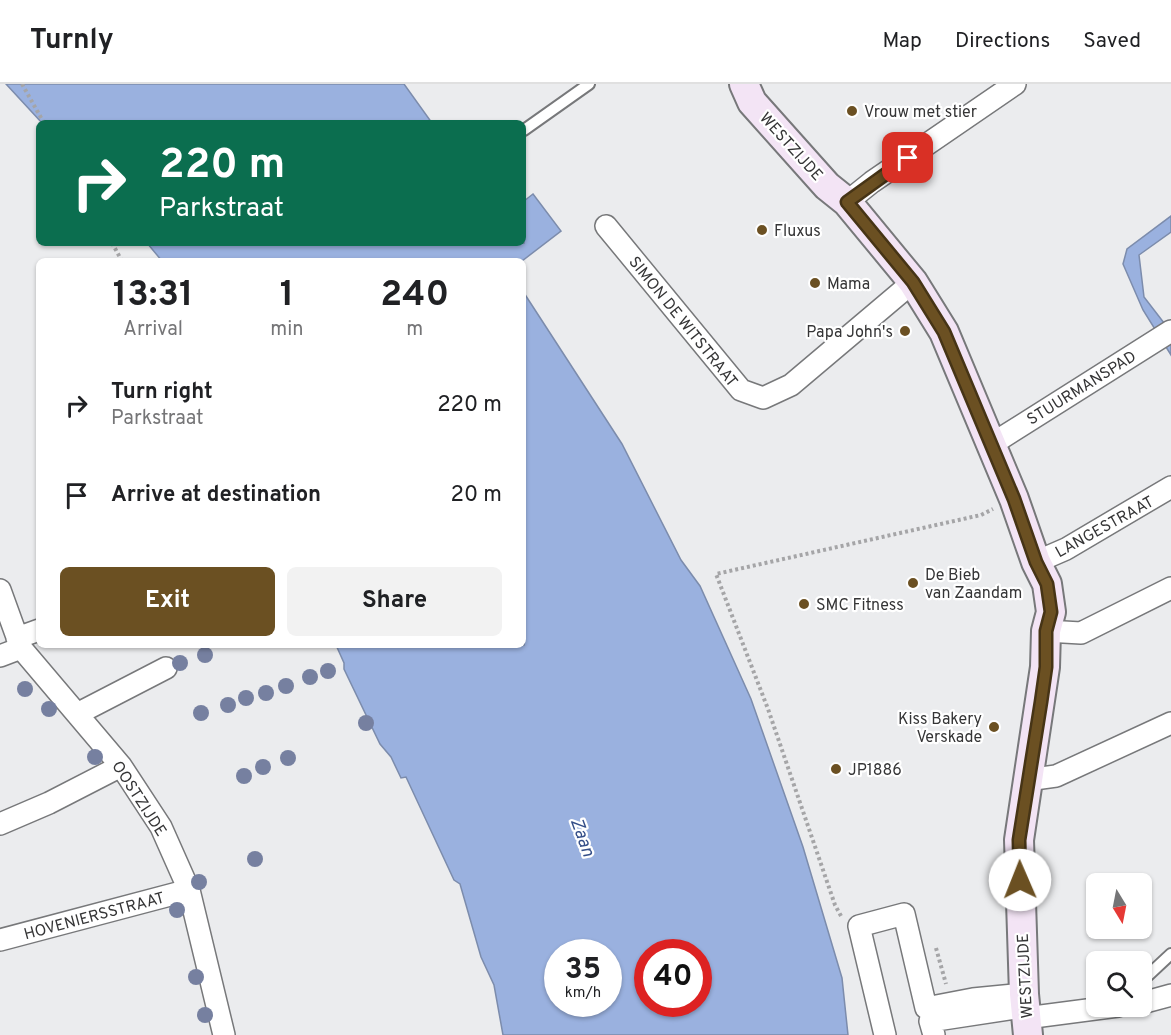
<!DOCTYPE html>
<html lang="en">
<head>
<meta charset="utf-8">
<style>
  body { margin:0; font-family:Overpass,sans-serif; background:#f2f2f2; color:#202124; height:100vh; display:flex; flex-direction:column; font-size:22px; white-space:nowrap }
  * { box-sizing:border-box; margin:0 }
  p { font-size:20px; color:#757577 }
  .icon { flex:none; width:33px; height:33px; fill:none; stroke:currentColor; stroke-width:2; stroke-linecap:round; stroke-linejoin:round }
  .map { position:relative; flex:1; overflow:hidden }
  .drawer { position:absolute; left:36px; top:174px; width:490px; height:390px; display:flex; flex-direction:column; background:#fff; border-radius:9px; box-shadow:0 2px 4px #0004 }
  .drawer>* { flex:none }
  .hud { position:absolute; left:36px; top:36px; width:490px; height:126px; border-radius:9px; box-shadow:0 2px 4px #0004; background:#0b6e4f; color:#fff; overflow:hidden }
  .needle { width:39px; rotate:170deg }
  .controls { position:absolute; left:1086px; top:789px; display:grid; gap:12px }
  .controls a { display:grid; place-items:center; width:66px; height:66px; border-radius:9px; background:#fff; box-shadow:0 2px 4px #0004; font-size:30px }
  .speed { position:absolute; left:544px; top:855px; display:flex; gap:12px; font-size:30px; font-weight:700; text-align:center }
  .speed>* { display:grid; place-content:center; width:78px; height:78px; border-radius:50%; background:#fff; box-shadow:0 2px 4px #0004; line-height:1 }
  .speed small { font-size:15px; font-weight:400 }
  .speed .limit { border:9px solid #d22; background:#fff; color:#111 }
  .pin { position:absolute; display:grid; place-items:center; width:51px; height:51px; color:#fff; margin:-26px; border-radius:12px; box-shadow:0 3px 9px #0006 }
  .me { position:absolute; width:66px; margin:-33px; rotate:359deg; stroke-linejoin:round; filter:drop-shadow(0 0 4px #0008) }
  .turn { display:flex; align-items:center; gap:21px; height:126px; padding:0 24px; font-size:27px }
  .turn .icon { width:78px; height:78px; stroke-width:2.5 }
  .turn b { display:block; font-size:42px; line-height:51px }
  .eta { display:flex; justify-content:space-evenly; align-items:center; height:102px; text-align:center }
  .eta b { font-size:36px; font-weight:700; line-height:42px }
  .button { display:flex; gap:12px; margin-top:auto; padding:12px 24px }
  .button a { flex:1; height:69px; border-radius:9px; background:#6b5022; color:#fff; font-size:24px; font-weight:700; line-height:69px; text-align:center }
  .button a+a { background:#f2f2f2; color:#202124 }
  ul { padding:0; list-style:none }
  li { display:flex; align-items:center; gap:18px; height:90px; padding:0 24px }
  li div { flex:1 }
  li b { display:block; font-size:22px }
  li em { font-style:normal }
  header { display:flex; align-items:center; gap:36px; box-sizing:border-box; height:84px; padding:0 30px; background:#fff; border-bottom:2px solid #e0e0e0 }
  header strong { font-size:28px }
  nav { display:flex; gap:33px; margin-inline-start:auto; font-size:21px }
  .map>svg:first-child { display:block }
  .water { fill:#9ab1df; stroke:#7c8cac; stroke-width:1.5; fill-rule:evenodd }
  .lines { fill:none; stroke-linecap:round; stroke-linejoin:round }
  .lane-casing { stroke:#77787a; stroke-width:14 }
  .street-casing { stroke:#77787a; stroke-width:24 }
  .secondary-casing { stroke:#77787a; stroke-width:32 }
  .path { stroke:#a5a5a7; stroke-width:4; stroke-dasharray:3 3; stroke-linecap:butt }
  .lane { stroke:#fff; stroke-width:10 }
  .street { stroke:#fff; stroke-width:21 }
  .secondary { stroke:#f3e4f5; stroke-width:28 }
  .tree { fill:#7680a0 }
  .route-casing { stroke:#463416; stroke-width:15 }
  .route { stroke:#6b5022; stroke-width:10 }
  .poi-dot { fill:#6b5022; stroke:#fff; stroke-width:2 }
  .labels { text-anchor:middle; stroke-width:4.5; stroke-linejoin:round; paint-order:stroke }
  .poi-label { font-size:16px; fill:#353536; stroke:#fff; text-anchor:start }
  .street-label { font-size:16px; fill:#353536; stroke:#fff }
  .water-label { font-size:18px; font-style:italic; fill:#344e88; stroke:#fff }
</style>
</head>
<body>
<header>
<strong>Turnly</strong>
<nav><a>Map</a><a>Directions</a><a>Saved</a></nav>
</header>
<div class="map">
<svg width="1171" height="951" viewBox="0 0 1171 951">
  <rect width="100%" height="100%" fill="#ebecee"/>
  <path class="water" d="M 6,0 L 404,0 L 432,39 L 42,39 Z
    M 533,110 L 561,147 L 522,177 L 162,177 L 147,159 L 524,159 L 524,117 Z
    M 1171,132 L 1171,148 L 1139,171 L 1144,213 L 1171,248 L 1171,271 L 1143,226 L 1123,180 L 1127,165 Z
    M 524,209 L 622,360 L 681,476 L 700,502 L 751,615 L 803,763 L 842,894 L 848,951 L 503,951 L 494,901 L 481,873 L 460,800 L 454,796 L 406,693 L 401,694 L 391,673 L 380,660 L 344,585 L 344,579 L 336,561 L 524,561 ZM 558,868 L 609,868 L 609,920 L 558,920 ZM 648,868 L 699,868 L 699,920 L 648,920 Z"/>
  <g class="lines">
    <defs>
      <path id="lane" d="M 524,46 L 589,0
        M 1142,897 L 1171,870"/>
      <path id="street" d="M 847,118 L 872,98 L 1015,0
        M 606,142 L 741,306 L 763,314 L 791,301 L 913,198
        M 992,360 L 1171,247
        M 1036,478 L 1066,465 L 1171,403
        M 0,506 L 21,564 L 121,682 L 161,743 L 189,806 L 224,951
        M 1046,547 L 1081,549 L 1171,504
        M 17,554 L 39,546
        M 0,572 L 21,564
        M 77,630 L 166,584
        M 1027,696 L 1056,692 L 1171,639
        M 0,740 L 49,719 L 121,682
        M 0,856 L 189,806
        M 1142,919 L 1171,911
        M 1026,934 L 1118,922
        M 885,951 L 859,842 L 904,830 L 926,924 L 973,915 L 1024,910
        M 934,951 L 930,937 L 1022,923"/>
      <path id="secondary" d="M 744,0 L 752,18 L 827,102 L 847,118 L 913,198 L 944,248 L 1014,415 L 1036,478 L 1047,500 L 1051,528 L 1046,547 L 1045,583 L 1019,756 L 1024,910 L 1028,951"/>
    </defs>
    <use href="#lane" class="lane-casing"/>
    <use href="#street" class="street-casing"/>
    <use href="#secondary" class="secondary-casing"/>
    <path class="path" d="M 22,0 L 44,39
      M 112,159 L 122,177
      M 841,832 L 835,821 L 768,625 L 716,490 L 981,431 L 993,425
      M 936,864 L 946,900"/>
    <use href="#lane" class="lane"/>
    <use href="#street" class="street"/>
    <use href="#secondary" class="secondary"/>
  </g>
  <g class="tree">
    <circle cx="205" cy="571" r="8"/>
    <circle cx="180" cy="579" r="8"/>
    <circle cx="328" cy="587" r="8"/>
    <circle cx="310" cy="593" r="8"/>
    <circle cx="286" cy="602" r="8"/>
    <circle cx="25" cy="605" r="8"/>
    <circle cx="266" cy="609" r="8"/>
    <circle cx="246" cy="614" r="8"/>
    <circle cx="228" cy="621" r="8"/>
    <circle cx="49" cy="625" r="8"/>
    <circle cx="201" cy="629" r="8"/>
    <circle cx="366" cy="639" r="8"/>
    <circle cx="95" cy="673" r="8"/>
    <circle cx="288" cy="674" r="8"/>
    <circle cx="263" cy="683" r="8"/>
    <circle cx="244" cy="692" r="8"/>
    <circle cx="255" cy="775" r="8"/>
    <circle cx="199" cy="798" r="8"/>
    <circle cx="177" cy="826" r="8"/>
    <circle cx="196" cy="893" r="8"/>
    <circle cx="205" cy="931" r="8"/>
  </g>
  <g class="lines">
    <defs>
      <path id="route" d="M 908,74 L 847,118 L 913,198 L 944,248 L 1014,415 L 1036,478 L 1047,500 L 1051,528 L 1046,547 L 1046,583 L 1041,618 L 1019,756 L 1020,796"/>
    </defs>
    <use href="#route" class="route-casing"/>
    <use href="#route" class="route"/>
  </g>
  <g class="poi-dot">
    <circle cx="852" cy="27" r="6"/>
    <circle cx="762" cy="146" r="6"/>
    <circle cx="815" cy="199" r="6"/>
    <circle cx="905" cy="247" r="6"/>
    <circle cx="913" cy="499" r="6"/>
    <circle cx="804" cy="520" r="6"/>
    <circle cx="994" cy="643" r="6"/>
    <circle cx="836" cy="685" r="6"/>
  </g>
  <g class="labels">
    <g class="poi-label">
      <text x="864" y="33">Vrouw met stier</text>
      <text x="774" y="152">Fluxus</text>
      <text x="827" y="205">Mama</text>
      <text x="893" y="253" text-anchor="end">Papa John's</text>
      <text x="925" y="496">De Bieb<tspan x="925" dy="18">van Zaandam</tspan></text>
      <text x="816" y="526">SMC Fitness</text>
      <text x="982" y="640" text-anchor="end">Kiss Bakery<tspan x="982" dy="18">Verskade</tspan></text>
      <text x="848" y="691">JP1886</text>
    </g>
    <g class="street-label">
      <text transform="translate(792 62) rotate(48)" y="6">WESTZIJDE</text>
      <text transform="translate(684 237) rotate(51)" y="6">SIMON DE WITSTRAAT</text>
      <text transform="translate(1081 303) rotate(-32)" y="6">STUURMANSPAD</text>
      <text transform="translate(1104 442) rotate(-29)" y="6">LANGESTRAAT</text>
      <text transform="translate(140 714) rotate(57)" y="6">OOSTZIJDE</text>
      <text transform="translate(94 831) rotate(-15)" y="6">HOVENIERSSTRAAT</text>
      <text transform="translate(1024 892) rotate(-93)" y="6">WESTZIJDE</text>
    </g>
    <g class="water-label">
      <text transform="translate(583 753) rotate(70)" y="6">Zaan</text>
    </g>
  </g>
</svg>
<div class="controls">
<a><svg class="needle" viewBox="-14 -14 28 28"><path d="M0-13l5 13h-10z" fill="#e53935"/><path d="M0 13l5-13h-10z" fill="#757577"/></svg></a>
<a><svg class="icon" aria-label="search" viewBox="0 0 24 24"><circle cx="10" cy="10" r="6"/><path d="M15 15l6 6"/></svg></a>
</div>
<div class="speed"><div>35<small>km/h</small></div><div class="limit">40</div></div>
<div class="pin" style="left:908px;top:74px;background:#d93025"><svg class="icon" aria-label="arrive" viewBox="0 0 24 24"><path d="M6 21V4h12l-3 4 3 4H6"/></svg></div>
<svg class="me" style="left:1020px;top:796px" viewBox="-20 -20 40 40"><circle r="19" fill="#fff"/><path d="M0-13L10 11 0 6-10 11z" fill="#6b5022"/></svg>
<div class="hud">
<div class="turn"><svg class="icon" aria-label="right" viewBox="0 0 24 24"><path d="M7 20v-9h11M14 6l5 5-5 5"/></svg><div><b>220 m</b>Parkstraat</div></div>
</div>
<section class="drawer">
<div class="eta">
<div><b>13:31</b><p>Arrival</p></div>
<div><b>1</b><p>min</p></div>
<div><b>240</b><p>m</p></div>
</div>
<ul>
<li><svg class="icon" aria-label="right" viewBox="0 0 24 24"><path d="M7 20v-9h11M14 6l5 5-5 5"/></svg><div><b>Turn right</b><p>Parkstraat</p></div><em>220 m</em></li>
<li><svg class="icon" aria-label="arrive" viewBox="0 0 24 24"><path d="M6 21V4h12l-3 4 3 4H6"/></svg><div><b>Arrive at destination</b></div><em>20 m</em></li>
</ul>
<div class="button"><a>Exit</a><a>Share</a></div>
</section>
</div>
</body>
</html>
